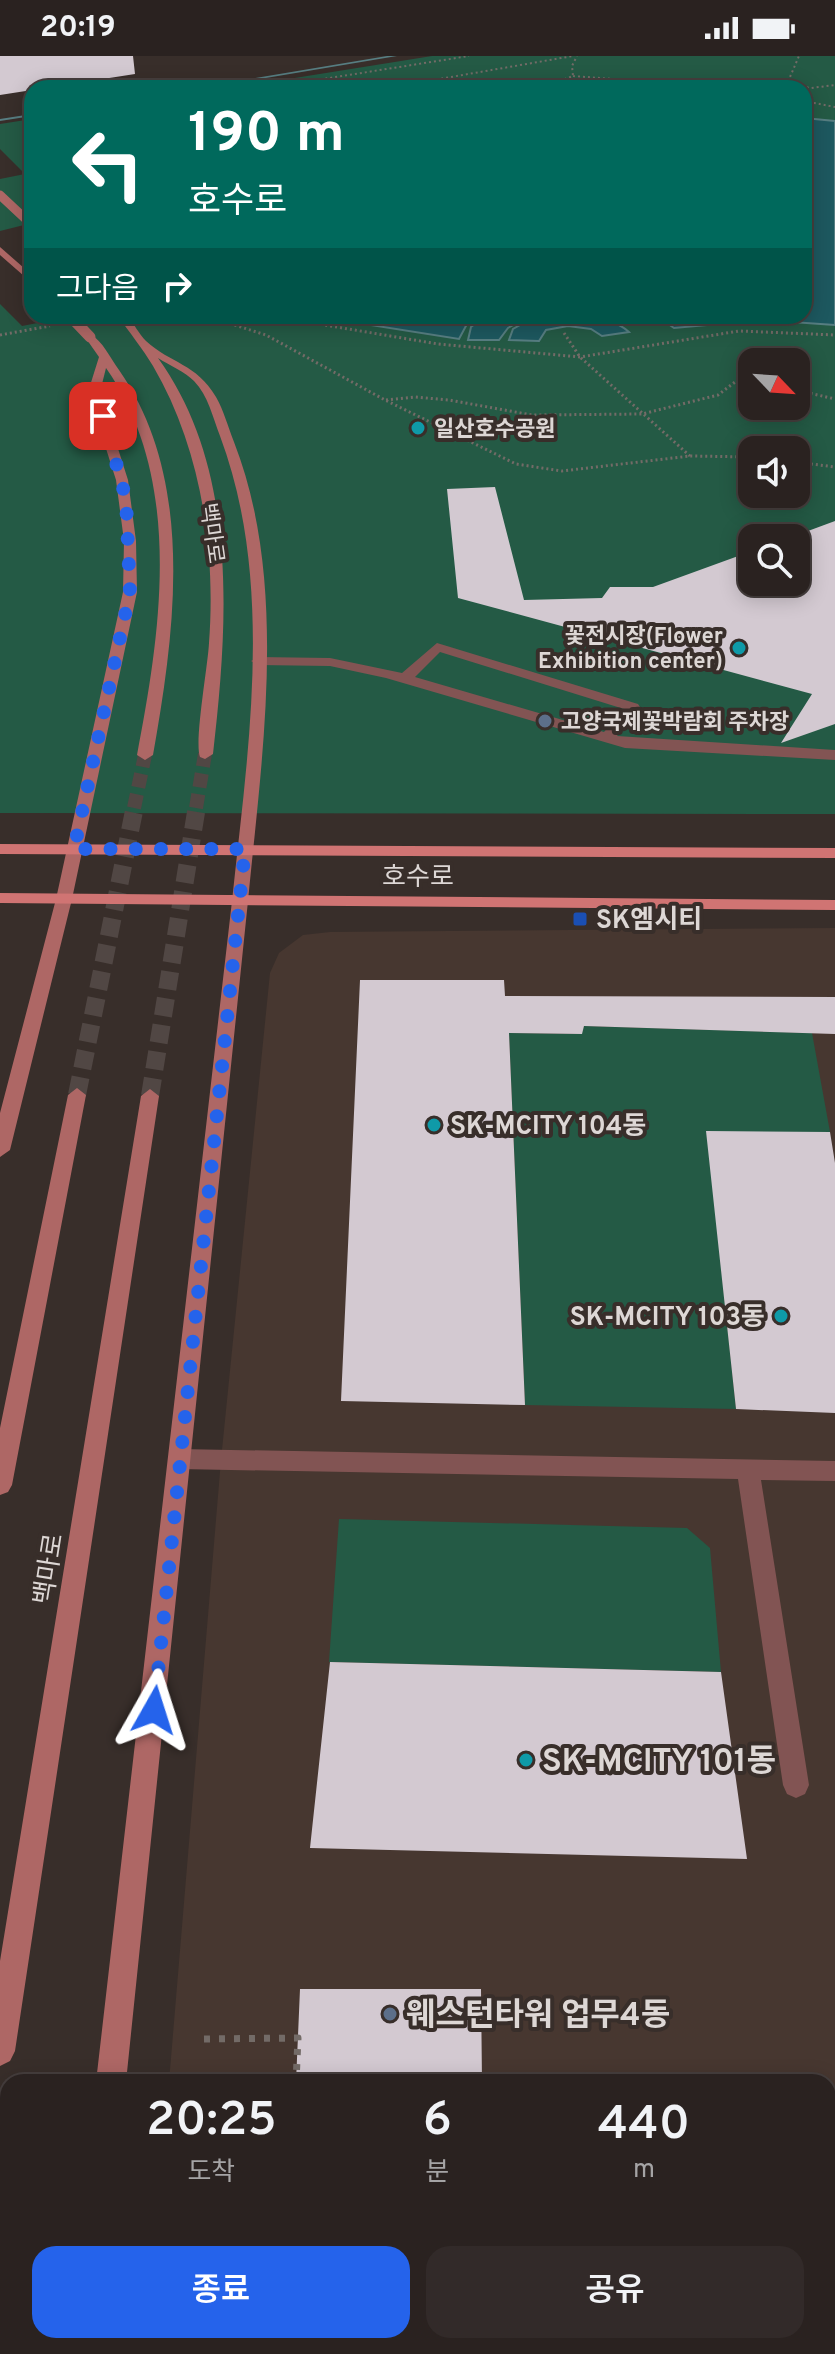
<!DOCTYPE html>
<html lang="ko">
<head>
<meta charset="utf-8">
<style>
  body { margin:0; font-family:Overpass,"Noto Sans KR",sans-serif; background:#322a29; color:#f1f3f6; height:100vh; display:flex; flex-direction:column; font-size:30px; white-space:nowrap }
  * { box-sizing:border-box; margin:0 }
  p { font-size:26px; color:#a5a4a5 }
  .icon { flex:none; width:44px; height:44px; fill:none; stroke:currentColor; stroke-width:2; stroke-linecap:round; stroke-linejoin:round }
  .map { position:relative; flex:1; overflow:hidden }
  .side { position:absolute; left:0px; top:2018px; width:836px; height:280px; display:flex; flex-direction:column; background:#2a2220; border-radius:24px 24px 0 0; box-shadow:0 4px 20px #0003,0 0 0 2px #463f3e }
  .side>* { flex:none }
  .banner { position:absolute; left:24px; top:24px; width:788px; height:244px; border-radius:24px; box-shadow:0 4px 20px #0003,0 0 0 2px #463f3e; background:#00695c; color:#fff; overflow:hidden }
  .needle { width:52px; rotate:115deg }
  .fabs { position:absolute; left:738px; top:292px; display:grid; gap:16px }
  .fabs a { display:grid; place-items:center; width:72px; height:72px; border-radius:16px; background:#2a2220; box-shadow:0 4px 20px #0003,0 0 0 2px #463f3e; font-size:40px }
  .pin { position:absolute; display:grid; place-items:center; width:68px; height:68px; color:#fff; margin:-34px; border-radius:16px; box-shadow:0 4px 12px #0006 }
  .me { position:absolute; width:88px; margin:-44px; rotate:6deg; stroke-linejoin:round; filter:drop-shadow(0 0 6px #0008) }
  .turn { display:flex; align-items:center; gap:28px; height:168px; padding:0 32px; font-size:36px }
  .turn .icon { width:104px; height:104px; stroke-width:2.5 }
  .turn b { display:block; font-size:56px; line-height:68px }
  .then { display:flex; align-items:center; height:76px; padding:0 32px; background:#0003; gap:16px; font-size:30px }
  .eta { display:flex; justify-content:space-evenly; align-items:center; height:136px; text-align:center }
  .eta b { font-size:48px; font-weight:600; line-height:56px }
  .primary-button { display:flex; gap:16px; margin-top:auto; padding:16px 32px }
  .primary-button a { flex:1; height:92px; border-radius:24px; background:#2563eb; color:#fff; font-size:32px; font-weight:600; line-height:92px; text-align:center }
  .primary-button a+a { background:#322a29; color:#f1f3f6 }
  .status { display:flex; justify-content:space-between; align-items:center; height:56px; padding:0 40px; background:#2a2220; direction:ltr }
  .status svg { height:22px; fill:currentColor }
  .map>svg:first-child { display:block }
  .built { fill:#473730 }
  .green { fill:#245a45; fill-rule:evenodd }
  .water { fill:#1d585f; stroke:#577e82; stroke-width:2 }
  .pier { fill:#382e2a }
  .lines { fill:none; stroke-linecap:round; stroke-linejoin:round }
  .stream { fill:#577e82; fill-rule:evenodd }
  .building { fill:#d3c9d1 }
  .secondary-tunnel-far1 { stroke:#514744; stroke-width:14; stroke-dasharray:14 7; stroke-linecap:butt }
  .secondary-tunnel { stroke:#514744; stroke-width:18; stroke-dasharray:18 9; stroke-linecap:butt }
  .path-far2 { stroke:#736b67; stroke-width:2; stroke-dasharray:2 3; stroke-linecap:butt }
  .path-far1 { stroke:#736b67; stroke-width:3; stroke-dasharray:2 3; stroke-linecap:butt }
  .path { stroke:#736b67; stroke-width:7; stroke-dasharray:6 9; stroke-linecap:butt }
  .service { fill:#825453; fill-rule:evenodd }
  .secondary { fill:#ae6765; fill-rule:evenodd }
  .primary { fill:#d07473; fill-rule:evenodd }
  .secondary-bridge-far1 { stroke:#ae6765; stroke-width:9 }
  .secondary-bridge { stroke:#ae6765; stroke-width:11 }
  .route { stroke:#2563eb; stroke-width:14; stroke-dasharray:0 25.2 }
  .culture-dot { fill:#0f9aa8; stroke:#382e2a; stroke-width:3 }
  .service-dot { fill:#5c6f8a; stroke:#382e2a; stroke-width:3 }
  .transit-dot { fill:#1a4fb4; stroke:#382e2a; stroke-width:3 }
  .labels { text-anchor:middle; stroke-width:8; stroke-linejoin:round; paint-order:stroke }
  .far-poi-label { font-size:22px; font-weight:bold; fill:#ddd7d5; stroke:#382e2a; text-anchor:start }
  .far-street-label { font-size:22px; fill:#ddd7d5; stroke:#382e2a }
  .street-label { font-size:26px; fill:#ddd7d5; stroke:#382e2a }
  .poi-label { font-size:26px; font-weight:bold; fill:#ddd7d5; stroke:#382e2a; text-anchor:start }
  .near-poi-label { font-size:32px; font-weight:bold; fill:#ddd7d5; stroke:#382e2a; text-anchor:start }
</style>
</head>
<body>
<div class="status"><b>20:19</b><svg viewBox="0 0 49 12"><path d="M0 12V9h3v3zM5 12V6h3v6zM10 12V3h3v9zM15 12V0h3v12zM26 1h20v11H26zM47 4h2v5h-2z"/></svg></div>
<div class="map">
<svg width="835" height="2298" viewBox="0 0 835 2298">
  <rect width="100%" height="100%" fill="#382e2a"/>
  <path class="built" d="M 835,872 L 835,2298 L 145,2298 L 146,2290 L 828,2290 L 828,2026 L 169,2026 L 221,1404 L 270,917 L 279,897 L 303,879 L 330,876 Z"/>
  <path class="green" d="M 432,0 L 835,0 L 835,758 L 0,757 L 0,123 L 25,118 L 0,93 L 0,68 L 32,63 L 32,260 L 804,260 L 804,32 L 233,32 ZM 752,306 L 796,306 L 796,350 L 752,350 ZM 752,394 L 796,394 L 796,438 L 752,438 ZM 752,482 L 796,482 L 796,526 L 752,526 Z
    M 584,970 L 812,977 L 830,1076 L 707,1076 L 736,1353 L 525,1349 L 509,977 L 581,978 Z
    M 339,1463 L 687,1472 L 710,1492 L 721,1616 L 329,1606 Z"/>
  <path class="water" d="M 804,62 L 835,65 L 835,269 L 763,264 L 674,272 L 657,260 L 804,260 Z
    M 314,260 L 478,260 L 467,268 L 459,283 Z
    M 485,260 C 523,260 600,249 629,276 L 602,280 L 591,273 L 568,270 L 546,274 L 539,285 L 509,284 L 513,273 L 529,264 L 526,262 L 508,272 L 499,284 L 468,284 L 471,271 Z"/>
  <path class="pier" d="M 32,167 L 32,260 L 56,260 L 53,264 L 22,270 L 0,248 L 0,175 Z"/>
  <g class="lines">
    <path class="stream" d="M 387,0 L 397,0 L 207,32 L 196,32 Z
      M 32,58 L 32,60 L 0,65 L 0,63 Z"/>
  </g>
  <path class="building" d="M 0,0 L 133,0 L 135,18 L 0,39 Z
    M 495,431 L 524,544 L 602,542 L 610,531 L 653,531 L 752,495 L 752,526 L 796,526 L 796,482 L 789,482 L 835,465 L 835,668 L 781,687 L 812,638 L 458,542 L 447,433 Z
    M 360,924 L 504,924 L 505,940 L 835,941 L 835,978 L 584,970 L 582,978 L 509,977 L 525,1349 L 341,1345 Z
    M 706,1075 L 830,1076 L 835,1107 L 835,1357 L 736,1353 Z
    M 330,1606 L 721,1616 L 747,1803 L 310,1792 Z
    M 300,1933 L 481,1933 L 482,2026 L 296,2026 Z"/>
  <g class="lines">
    <path class="secondary-tunnel-far1" d="M 134,752 L 145,699
      M 196,752 L 205,698"/>
    <path class="secondary-tunnel" d="M 77,1039 L 135,750
      M 150,1040 L 197,750"/>
    <path class="path-far2" d="M 573,20 L 733,32
      M 787,28 L 811,32 L 835,29
      M 266,32 L 469,0
      M 387,32 L 573,0
      M 541,32 L 573,20 L 572,10 L 577,0
      M 781,32 L 787,28 L 799,0
      M 804,45 L 835,51"/>
    <path class="path-far1" d="M 206,260 L 266,279 L 385,344 L 516,408 L 562,415 L 690,400 L 752,401
      M 271,260 L 438,288 L 580,301 L 739,275 L 835,279
      M 564,277 L 580,301 L 690,400
      M 0,279 L 50,270
      M 796,334 L 835,343
      M 386,344 L 415,341 L 449,344 L 532,359 L 642,358 L 718,339 L 735,326 L 752,325
      M 796,406 L 835,411"/>
    <path class="path" d="M 204,1983 L 298,1982 L 296,2026
      M 0,2111 L 8,2111
      M 282,2290 L 282,2298"/>
    <path class="service" d="M 437,587 L 638,648 L 640,651 L 617,680 L 835,694 L 835,704 L 625,692 L 386,622 L 330,610 L 258,609 L 251,605 L 258,601 L 330,602 L 402,617 ZM 440,596 L 624,653 L 604,676 L 415,621 Z
      M 179,1393 L 835,1405 L 835,1425 L 761,1424 L 809,1729 L 805,1738 L 796,1742 L 787,1738 L 783,1729 L 738,1423 L 179,1413 L 171,1410 L 168,1403 L 171,1396 Z"/>
    <path class="secondary" d="M 0,191 L 32,219 L 32,227 L 0,199 Z
      M 118,260 L 128,260 C 134,268 139,278 146,285 C 171,308 196,307 216,341 C 224,355 228,371 234,386 C 289,527 262,698 248,845 L 126,2026 L 96,2026 L 232,845 C 248,693 275,527 220,380 C 213,362 208,339 194,325 C 185,316 169,309 158,302 C 239,414 228,568 213,698 L 205,703 L 200,701 C 194,686 208,609 209,587 C 216,493 201,392 153,310 C 143,293 129,276 118,260 Z
      M 90,278 C 103,285 110,302 119,314 C 196,424 175,575 153,699 L 145,704 L 137,699 C 161,574 184,424 106,312 L 100,336 L 128,424 L 136,485 L 137,536 L 72,843 L 10,1094 L 0,1101 L 0,1057 L 56,843 L 123,536 L 124,485 L 116,424 L 88,336 L 99,301 L 85,281 Z
      M 77,1032 L 86,1039 L 12,1429 L 8,1436 L 0,1439 L 0,1372 L 68,1039 Z
      M 150,1033 L 159,1040 L 15,1995 L 10,2005 L 0,2010 L 0,1905 L 141,1040 Z
      M 59,2290 L 91,2290 L 89,2298 L 57,2298 Z"/>
    <path class="primary" d="M 0,788 L 835,792 L 835,802 L 0,798 Z
      M 0,837 L 835,844 L 835,854 L 0,847 Z"/>
    <path class="secondary-bridge-far1" d="M 0,139 L 32,169"/>
    <path class="secondary-bridge" d="M 70,260 L 90,281"/>
  </g>
  <g class="lines">
    <path class="route" d="M 103,360 L 126,443 L 130,536 L 74,793 L 245,793 L 154,1654"/>
  </g>
  <g class="culture-dot">
    <circle cx="418" cy="372" r="8"/>
    <circle cx="739" cy="592" r="8"/>
    <circle cx="434" cy="1069" r="8"/>
    <circle cx="781" cy="1260" r="8"/>
    <circle cx="526" cy="1704" r="8"/>
  </g>
  <g class="service-dot">
    <circle cx="545" cy="665" r="8"/>
    <circle cx="390" cy="1958" r="8"/>
  </g>
  <rect class="transit-dot" x="572" y="855" width="16" height="16" rx="4"/>
  <g class="labels">
    <g class="far-poi-label">
      <text x="434" y="380">일산호수공원</text>
      <text x="723" y="587" text-anchor="end">꽃전시장(Flower<tspan x="723" dy="25">Exhibition center)</tspan></text>
      <text x="561" y="673">고양국제꽃박람회 주차장</text>
    </g>
    <g class="far-street-label">
      <text transform="translate(213 477) rotate(82)" y="8">백마로</text>
    </g>
    <g class="street-label">
      <text x="418" y="829">호수로</text>
      <text transform="translate(48 1513) rotate(-81)" y="9">백마로</text>
    </g>
    <g class="poi-label">
      <text x="596" y="872">SK엠시티</text>
      <text x="450" y="1078">SK-MCITY 104동</text>
      <text x="765" y="1269" text-anchor="end">SK-MCITY 103동</text>
    </g>
    <g class="near-poi-label">
      <text x="542" y="1715">SK-MCITY 101동</text>
      <text x="406" y="1969">웨스턴타워 업무4동</text>
    </g>
  </g>
</svg>
<div class="fabs">
<a><svg class="needle" viewBox="-14 -14 28 28"><path d="M0-13l5 13h-10z" fill="#e53935"/><path d="M0 13l5-13h-10z" fill="#a5a4a5"/></svg></a>
<a><svg class="icon" aria-label="sound" viewBox="0 0 24 24"><path d="M4 9h4l5-4v14l-5-4H4zM17 9q2 3 0 6"/></svg></a>
<a><svg class="icon" aria-label="search" viewBox="0 0 24 24"><circle cx="10" cy="10" r="6"/><path d="M15 15l6 6"/></svg></a>
</div>
<div class="pin" style="left:103px;top:360px;background:#d93025"><svg class="icon" aria-label="arrive" viewBox="0 0 24 24"><path d="M6 21V4h12l-3 4 3 4H6"/></svg></div>
<svg class="me" style="left:154px;top:1654px" viewBox="-20 -20 40 40"><path d="M0-17L14 15 0 8-14 15z" fill="#2563eb" stroke="#fff" stroke-width="4"/></svg>
<div class="banner">
<div class="turn"><svg class="icon" aria-label="left" viewBox="0 0 24 24"><path d="M17 20v-9H6M10 6l-5 5 5 5"/></svg><div><b>190 m</b>호수로</div></div>
<div class="then">그다음<svg class="icon" aria-label="right" viewBox="0 0 24 24"><path d="M7 20v-9h11M14 6l5 5-5 5"/></svg></div>
</div>
<section class="side">
<div class="eta">
<div><b>20:25</b><p>도착</p></div>
<div><b>6</b><p>분</p></div>
<div><b>440</b><p>m</p></div>
</div>
<div class="primary-button"><a>종료</a><a>공유</a></div>
</section>
</div>
</body>
</html>
